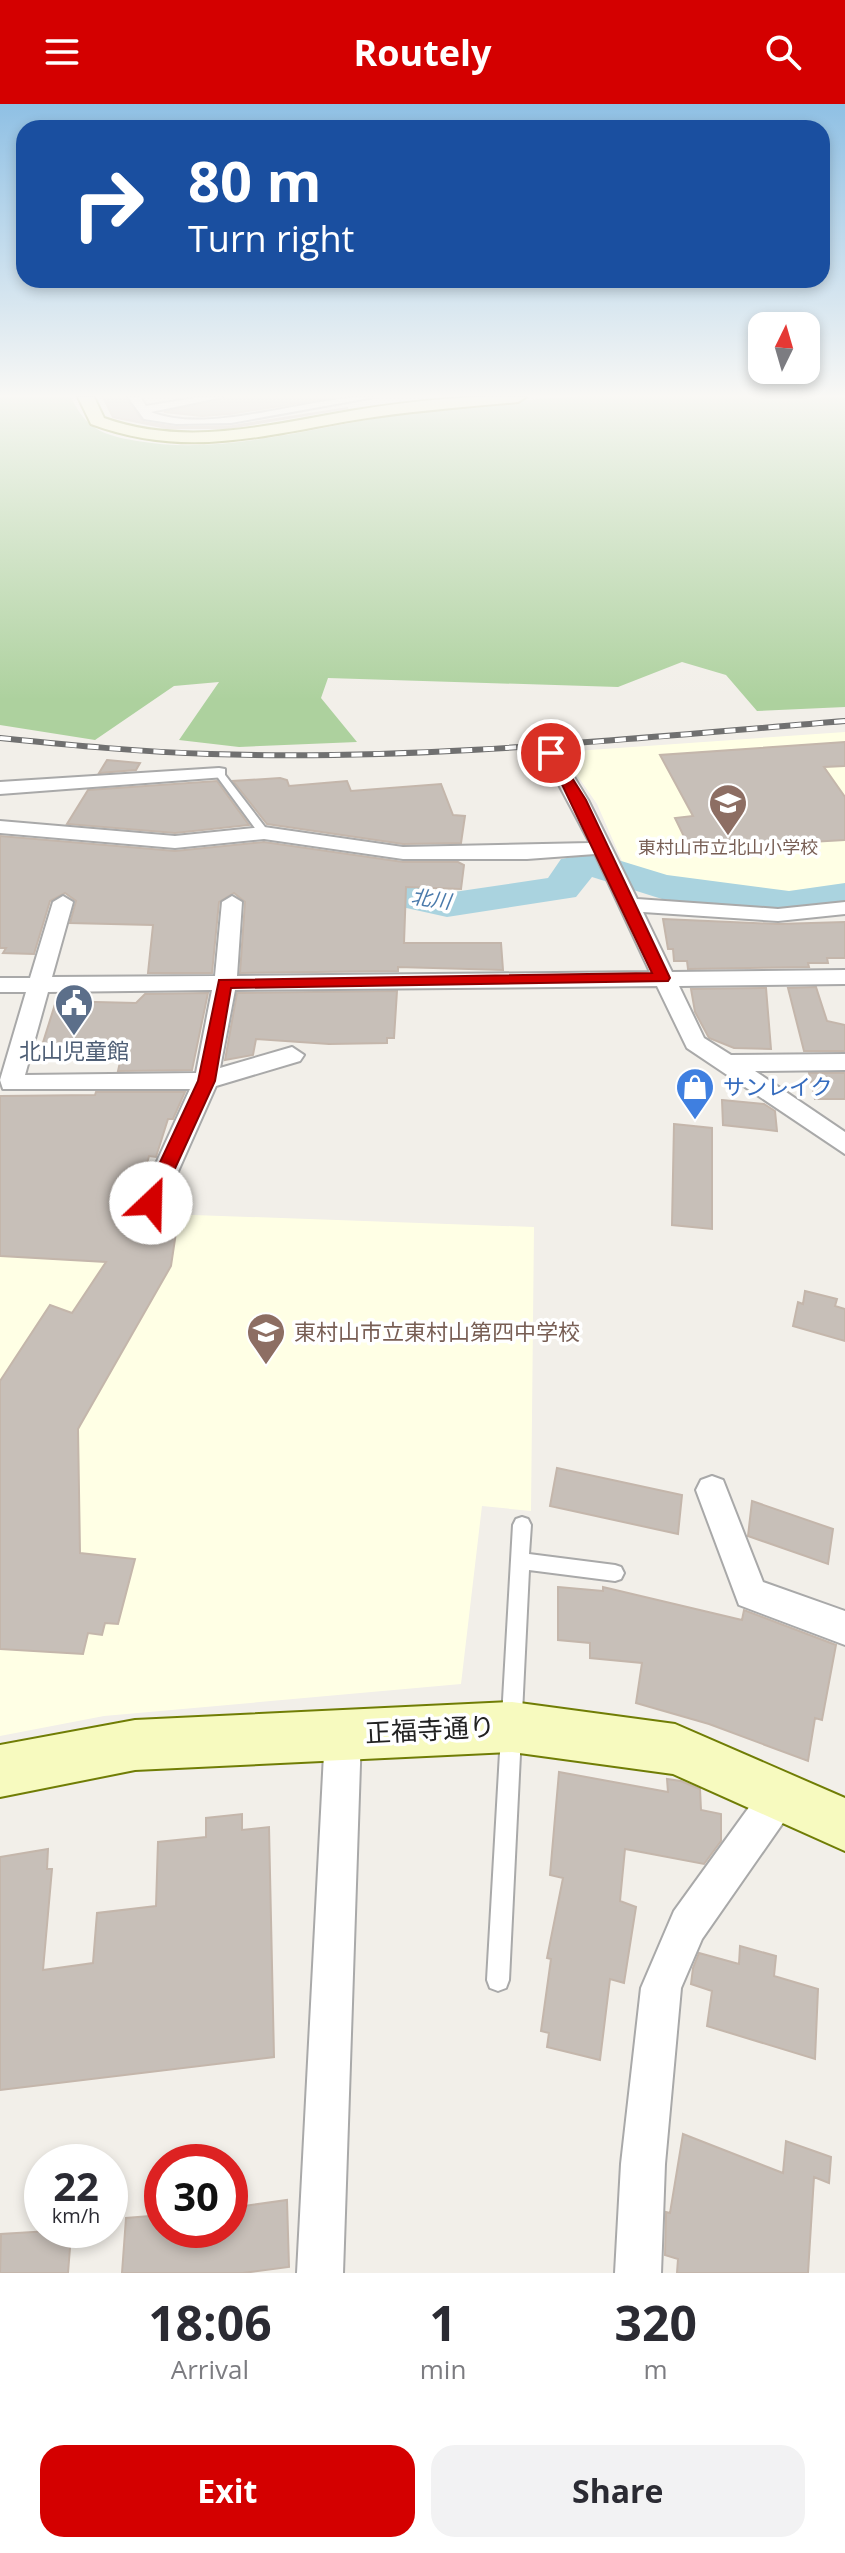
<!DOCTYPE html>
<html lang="en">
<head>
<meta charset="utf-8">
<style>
  body { margin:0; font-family:"Open Sans","Noto Sans JP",sans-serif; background:#f2f2f3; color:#2b2b33; height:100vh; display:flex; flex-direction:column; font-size:30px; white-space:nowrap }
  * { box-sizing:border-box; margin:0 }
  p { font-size:26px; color:#7c7c81 }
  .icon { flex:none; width:44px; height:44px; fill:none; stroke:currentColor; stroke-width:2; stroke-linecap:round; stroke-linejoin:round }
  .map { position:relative; height:2169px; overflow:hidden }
  .side { display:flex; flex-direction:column; background:#fff; flex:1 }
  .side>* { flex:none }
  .hud { position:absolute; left:16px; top:16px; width:814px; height:168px; border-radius:24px; box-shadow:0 4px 12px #0003; background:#1a4fa0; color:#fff; overflow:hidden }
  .needle { width:52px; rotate:5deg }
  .fabs { position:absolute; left:748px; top:208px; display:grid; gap:16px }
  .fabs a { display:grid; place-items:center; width:72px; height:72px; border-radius:16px; background:#fff; box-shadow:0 4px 12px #0003; font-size:40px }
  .speed { position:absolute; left:24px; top:2040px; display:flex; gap:16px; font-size:40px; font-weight:700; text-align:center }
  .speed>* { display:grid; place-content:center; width:104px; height:104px; border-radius:50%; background:#fff; box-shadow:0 4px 12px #0003; line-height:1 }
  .speed small { font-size:20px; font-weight:400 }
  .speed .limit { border:12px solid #d22; background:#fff; color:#111 }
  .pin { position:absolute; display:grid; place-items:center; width:68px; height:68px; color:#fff; margin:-34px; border:4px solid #fff; border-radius:50%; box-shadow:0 2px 8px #0007 }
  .me { position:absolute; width:88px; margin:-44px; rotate:24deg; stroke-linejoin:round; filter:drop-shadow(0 0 6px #0008) }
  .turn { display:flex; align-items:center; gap:28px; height:168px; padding:0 40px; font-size:36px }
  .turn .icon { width:104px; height:104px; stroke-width:2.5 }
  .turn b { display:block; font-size:56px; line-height:68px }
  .eta { display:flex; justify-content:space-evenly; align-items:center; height:136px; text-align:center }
  .eta b { font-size:48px; font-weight:700; line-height:56px }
  .action { display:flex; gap:16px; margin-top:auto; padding:16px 40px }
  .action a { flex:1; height:92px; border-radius:24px; background:#d40000; color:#fff; font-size:32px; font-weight:700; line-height:92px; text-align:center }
  .action a+a { background:#f2f2f3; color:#2b2b33 }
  header { display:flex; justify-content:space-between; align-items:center; height:104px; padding:0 40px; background:#d40000; color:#fff; font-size:36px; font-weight:700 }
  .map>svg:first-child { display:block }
  .education { fill:#ffffe5 }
  .forest { fill:#add19e }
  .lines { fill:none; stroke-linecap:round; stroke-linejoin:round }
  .river { fill:#aad3df; fill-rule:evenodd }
  .building { fill:#c7bfb8; stroke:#c4b6ab; stroke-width:2 }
  .lane-casing { stroke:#a9a9a9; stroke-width:4 }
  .street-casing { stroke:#a9a9a9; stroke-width:4 }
  .secondary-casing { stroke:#707d05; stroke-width:4 }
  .lane { fill:#fff; fill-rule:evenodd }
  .street { fill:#fff; fill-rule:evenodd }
  .secondary { fill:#f7fabf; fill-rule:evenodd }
  .rail-casing { stroke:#707070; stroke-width:6 }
  .rail { stroke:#fff; stroke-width:4; stroke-dasharray:11; stroke-linecap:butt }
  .route { fill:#d40000; stroke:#8a0000; stroke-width:2 }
  .labels { text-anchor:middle; stroke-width:7; stroke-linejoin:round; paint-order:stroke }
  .far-education-label { font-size:18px; fill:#785e54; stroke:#fff }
  .far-water-label { font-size:20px; font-style:italic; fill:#4a7aab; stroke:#fff }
  .service-label { font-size:22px; fill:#4e5e75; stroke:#fff }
  .shop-label { font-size:22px; fill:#366cbe; stroke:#fff; text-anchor:start }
  .education-label { font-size:22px; fill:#785e54; stroke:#fff; text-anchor:start }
  .near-street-label { font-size:26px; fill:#222; stroke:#fff }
</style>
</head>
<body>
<header><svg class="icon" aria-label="menu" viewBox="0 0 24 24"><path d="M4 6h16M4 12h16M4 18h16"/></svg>Routely<svg class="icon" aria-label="search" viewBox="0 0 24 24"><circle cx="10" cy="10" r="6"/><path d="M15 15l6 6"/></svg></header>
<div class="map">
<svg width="845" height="2169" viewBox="0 0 845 2169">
  <rect width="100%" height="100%" fill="#f2efe9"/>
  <path class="education" d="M 845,628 L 845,785 L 788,793 L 665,779 L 626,766 L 597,700 L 561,648 Z
    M 0,1063 L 156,1066 L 138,1109 L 534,1123 L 531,1407 L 482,1402 L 461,1580 L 104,1612 L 0,1632 Z"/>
  <path class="forest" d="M 0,293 L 71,293 C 86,325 102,331 137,337 C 230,353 327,318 420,308 C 468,303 517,296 565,293 C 658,287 752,293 845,293 L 845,603 L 757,607 L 726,571 L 682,558 L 618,583 L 328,574 L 321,594 L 357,638 L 239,643 L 179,636 L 219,578 L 174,582 L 95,636 L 0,621 Z"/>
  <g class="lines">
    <path class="river" d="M 595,749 L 667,771 L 789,787 L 845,779 L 845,803 L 789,811 L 662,795 L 592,773 L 576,793 L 447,813 L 321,785 L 315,776 L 321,767 L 335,764 L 447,789 L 548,774 L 561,755 Z"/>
  </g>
  <path class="building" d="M 103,293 L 125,293 L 144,318 L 176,323 L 232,322 L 348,304 L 229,324 L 167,324 L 113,313 Z
    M 226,293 L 336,293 L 230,310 L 202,312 L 164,308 Z
    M 845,638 L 845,662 L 824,663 L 845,693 L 845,736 L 690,745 L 675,714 L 693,712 L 660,651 Z
    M 107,656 L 140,659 L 136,666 L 99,669 Z
    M 280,674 L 287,676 L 289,682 L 347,677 L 351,687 L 441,680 L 453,711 L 465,712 L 461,739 L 403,740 L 267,720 L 233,677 Z
    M 217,677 L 249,721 L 175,729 L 67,720 L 88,686 Z
    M 0,732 L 175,747 L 264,738 L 403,758 L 458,758 L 464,761 L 461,785 L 406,783 L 404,839 L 501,839 L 503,866 L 398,863 L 398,867 L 240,869 L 245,798 L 234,789 L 219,798 L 212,869 L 148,869 L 153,821 L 70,819 L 76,797 L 65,789 L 50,797 L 34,850 L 3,849 L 6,844 L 0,844 Z
    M 663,815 L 778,820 L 845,818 L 845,854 L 827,854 L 828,859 L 808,859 L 809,863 L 688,865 L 687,857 L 674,857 L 673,845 L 668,845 Z
    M 816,883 L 827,917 L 845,921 L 845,947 L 804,947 L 788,884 Z
    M 766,884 L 771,945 L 734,944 L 709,934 L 695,908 L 691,885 Z
    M 397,887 L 394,934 L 387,934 L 387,939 L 329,940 L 256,935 L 253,951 L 225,956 L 237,889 Z
    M 208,889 L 192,966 L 118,967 L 125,936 L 81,936 L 78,947 L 40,948 L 56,897 L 136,899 L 145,890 Z
    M 809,969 L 845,969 L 845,995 L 815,995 Z
    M 96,988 L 185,988 L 173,1015 L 168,1015 L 156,1053 L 149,1052 L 130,1120 L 177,1122 L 171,1162 L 78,1325 L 80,1449 L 135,1455 L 118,1520 L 105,1519 L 102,1531 L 88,1529 L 83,1550 L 0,1545 L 0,1277 L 50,1201 L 72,1209 L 106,1158 L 0,1152 L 0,992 L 95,991 Z
    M 722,996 L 764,1000 L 775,1007 L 777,1027 L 723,1021 Z
    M 674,1020 L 712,1024 L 712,1125 L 672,1121 Z
    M 805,1187 L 837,1195 L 835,1202 L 845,1205 L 845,1237 L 793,1222 L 798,1198 L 803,1200 Z
    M 557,1364 L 682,1391 L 678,1430 L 550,1402 Z
    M 752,1397 L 833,1425 L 828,1460 L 748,1432 Z
    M 558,1483 L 603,1487 L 603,1483 L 742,1516 L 744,1506 L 836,1541 L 822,1616 L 815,1614 L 808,1657 L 709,1620 L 636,1599 L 642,1559 L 590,1554 L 590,1539 L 558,1536 Z
    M 559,1668 L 668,1688 L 667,1675 L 681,1677 L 700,1685 L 701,1706 L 721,1710 L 721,1737 L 704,1760 L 625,1745 L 620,1797 L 636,1803 L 624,1879 L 610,1875 L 600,1956 L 547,1943 L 549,1929 L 541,1927 L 551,1855 L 547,1854 L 563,1774 L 550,1771 Z
    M 242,1710 L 242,1726 L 269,1723 L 274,1953 L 0,1986 L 0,1753 L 48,1745 L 47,1765 L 52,1765 L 43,1866 L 93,1859 L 97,1809 L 156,1802 L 158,1738 L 206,1733 L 206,1714 Z
    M 740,1842 L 776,1852 L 774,1872 L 818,1885 L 815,1955 L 707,1922 L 712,1887 L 691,1880 L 693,1864 L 699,1849 L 739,1860 Z
    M 683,2030 L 783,2069 L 786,2037 L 831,2053 L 829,2079 L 814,2073 L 808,2169 L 677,2169 L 678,2155 L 665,2151 L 666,2108 L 670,2109 Z
    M 287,2096 L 289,2163 L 243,2169 L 122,2169 L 126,2114 L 162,2111 L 162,2126 L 230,2126 L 230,2104 Z
    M 65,2126 L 64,2131 L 71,2131 L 68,2169 L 0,2169 L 1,2130 Z"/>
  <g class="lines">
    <defs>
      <path id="lane" d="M 216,667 L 222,667 L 268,727 L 268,731 L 260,731 L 216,671 Z
        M 522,1413 L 528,1415 L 531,1421 L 529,1450 L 615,1461 L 621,1463 L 624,1469 L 621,1475 L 615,1477 L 529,1466 L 509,1876 L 506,1884 L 498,1887 L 490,1884 L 487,1876 L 513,1421 L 516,1415 Z"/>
      <path id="street" d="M 128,293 L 140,293 L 146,302 L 200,293 L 223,293 L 151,308 C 211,332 309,291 375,293 L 231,319 L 176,320 L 144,315 Z
        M 551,644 L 557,645 L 588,696 L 637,795 L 778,805 L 845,798 L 845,810 L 778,817 L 643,808 L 672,868 L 845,866 L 845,880 L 679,882 L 704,934 L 731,951 L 845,950 L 845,966 L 755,967 L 845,1028 L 845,1050 L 687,944 L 657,882 L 235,886 L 220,964 L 292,943 L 304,951 L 300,957 L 216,982 L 164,1099 L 160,1106 L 151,1109 L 142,1106 L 138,1099 L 190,985 L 3,985 L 0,976 L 26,888 L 0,888 L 0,874 L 30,874 L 53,798 L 63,792 L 73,798 L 52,873 L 215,872 L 222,798 L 232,792 L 242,798 L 237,872 L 650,868 L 595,750 L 527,755 L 403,755 L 264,735 L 175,744 L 0,729 L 0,717 L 175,732 L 264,723 L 403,743 L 590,739 L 542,649 ZM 212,886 L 196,969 L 25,971 L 48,888 Z
        M 219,664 L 225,665 L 225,673 L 0,690 L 0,678 Z
        M 712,1372 L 723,1376 L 763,1478 L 845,1507 L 845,1541 L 739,1501 L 696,1386 L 701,1376 Z
        M 343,1613 L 356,1618 L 361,1631 L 343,2169 L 297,2169 L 325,1631 L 330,1618 Z
        M 781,1671 L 794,1677 L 800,1690 L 794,1703 L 702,1835 L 681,1884 L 665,2060 L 661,2169 L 615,2169 L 621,2060 L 641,1884 L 674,1807 L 768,1677 Z"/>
      <path id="secondary" d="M 78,293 L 94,293 L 104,314 C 189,344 270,320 356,306 C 412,297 469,291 526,293 L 518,298 C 464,303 409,307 355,316 C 260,332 186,355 91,320 Z
        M 512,1598 L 675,1620 L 845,1694 L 845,1747 L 673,1670 L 512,1648 L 135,1666 L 0,1693 L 0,1641 L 135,1616 Z"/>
    </defs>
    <use href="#lane" class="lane-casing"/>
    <use href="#street" class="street-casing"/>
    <use href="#secondary" class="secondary-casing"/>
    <use href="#lane" class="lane"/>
    <use href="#street" class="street"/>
    <use href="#secondary" class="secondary"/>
    <defs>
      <path id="rail" d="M 0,634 C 70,641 140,648 211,650 C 423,657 634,634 845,617"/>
    </defs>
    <use href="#rail" class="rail-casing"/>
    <use href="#rail" class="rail"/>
  </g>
  <linearGradient id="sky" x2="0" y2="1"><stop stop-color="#8fc0e4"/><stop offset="0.49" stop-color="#f9f8f5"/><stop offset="1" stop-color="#f9f8f5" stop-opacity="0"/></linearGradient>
  <rect width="845" height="596" fill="url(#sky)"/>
  <path class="route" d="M 546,647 L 555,647 L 586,696 L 670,874 L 668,877 L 231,884 L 215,977 L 157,1104 L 144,1104 L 141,1099 L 198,977 L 219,876 L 652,869 Z"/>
  <defs>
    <symbol id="school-pin" viewBox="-11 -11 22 30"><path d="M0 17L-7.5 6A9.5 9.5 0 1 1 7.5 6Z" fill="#8d6e63" stroke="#fff"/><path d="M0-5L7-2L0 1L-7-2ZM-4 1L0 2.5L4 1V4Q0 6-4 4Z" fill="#fff"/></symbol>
    <symbol id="civic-pin" viewBox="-11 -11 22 30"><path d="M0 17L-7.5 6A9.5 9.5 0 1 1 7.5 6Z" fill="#5c6f8a" stroke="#fff"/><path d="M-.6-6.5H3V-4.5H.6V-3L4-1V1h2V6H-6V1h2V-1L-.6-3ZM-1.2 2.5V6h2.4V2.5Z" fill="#fff"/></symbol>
    <symbol id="shop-pin" viewBox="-11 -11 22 30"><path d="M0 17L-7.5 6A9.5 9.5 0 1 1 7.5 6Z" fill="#3f7fe0" stroke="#fff"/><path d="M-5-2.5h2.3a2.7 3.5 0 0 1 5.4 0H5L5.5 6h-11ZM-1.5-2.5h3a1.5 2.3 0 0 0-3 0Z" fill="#fff"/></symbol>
  </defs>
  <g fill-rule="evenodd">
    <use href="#school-pin" x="706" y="677" width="44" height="60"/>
    <use href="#civic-pin" x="52" y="877" width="44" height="60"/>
    <use href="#shop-pin" x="673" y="961" width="44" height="60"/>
    <use href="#school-pin" x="244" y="1206" width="44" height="60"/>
  </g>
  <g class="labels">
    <g class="far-education-label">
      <text x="728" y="750">東村山市立北山小学校</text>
    </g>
    <g class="far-water-label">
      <text transform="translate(431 795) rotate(8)" y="7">北川</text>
    </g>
    <g class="service-label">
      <text x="74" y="955">北山児童館</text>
    </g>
    <g class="shop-label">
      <text x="723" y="991">サンレイク</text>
    </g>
    <g class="education-label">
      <text x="294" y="1236">東村山市立東村山第四中学校</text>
    </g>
    <g class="near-street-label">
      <text transform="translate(430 1626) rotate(-3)" y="9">正福寺通り</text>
    </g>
  </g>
</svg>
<div class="fabs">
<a><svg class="needle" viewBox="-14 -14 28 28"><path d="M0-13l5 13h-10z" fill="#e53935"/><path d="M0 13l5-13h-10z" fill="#7c7c81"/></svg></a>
</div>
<div class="speed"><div>22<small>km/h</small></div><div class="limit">30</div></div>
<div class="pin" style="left:551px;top:649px;background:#d93025"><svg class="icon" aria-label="arrive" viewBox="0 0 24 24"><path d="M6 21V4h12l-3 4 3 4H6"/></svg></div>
<svg class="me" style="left:151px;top:1099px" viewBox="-20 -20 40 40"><circle r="19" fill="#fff"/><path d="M0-13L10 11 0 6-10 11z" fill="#d40000"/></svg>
<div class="hud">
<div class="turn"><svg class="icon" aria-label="right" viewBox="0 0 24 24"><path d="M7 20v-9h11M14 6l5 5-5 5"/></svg><div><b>80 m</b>Turn right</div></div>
</div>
</div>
<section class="side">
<div class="eta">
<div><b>18:06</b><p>Arrival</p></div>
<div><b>1</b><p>min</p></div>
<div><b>320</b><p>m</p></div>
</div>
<div class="action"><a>Exit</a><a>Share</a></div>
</section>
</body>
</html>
